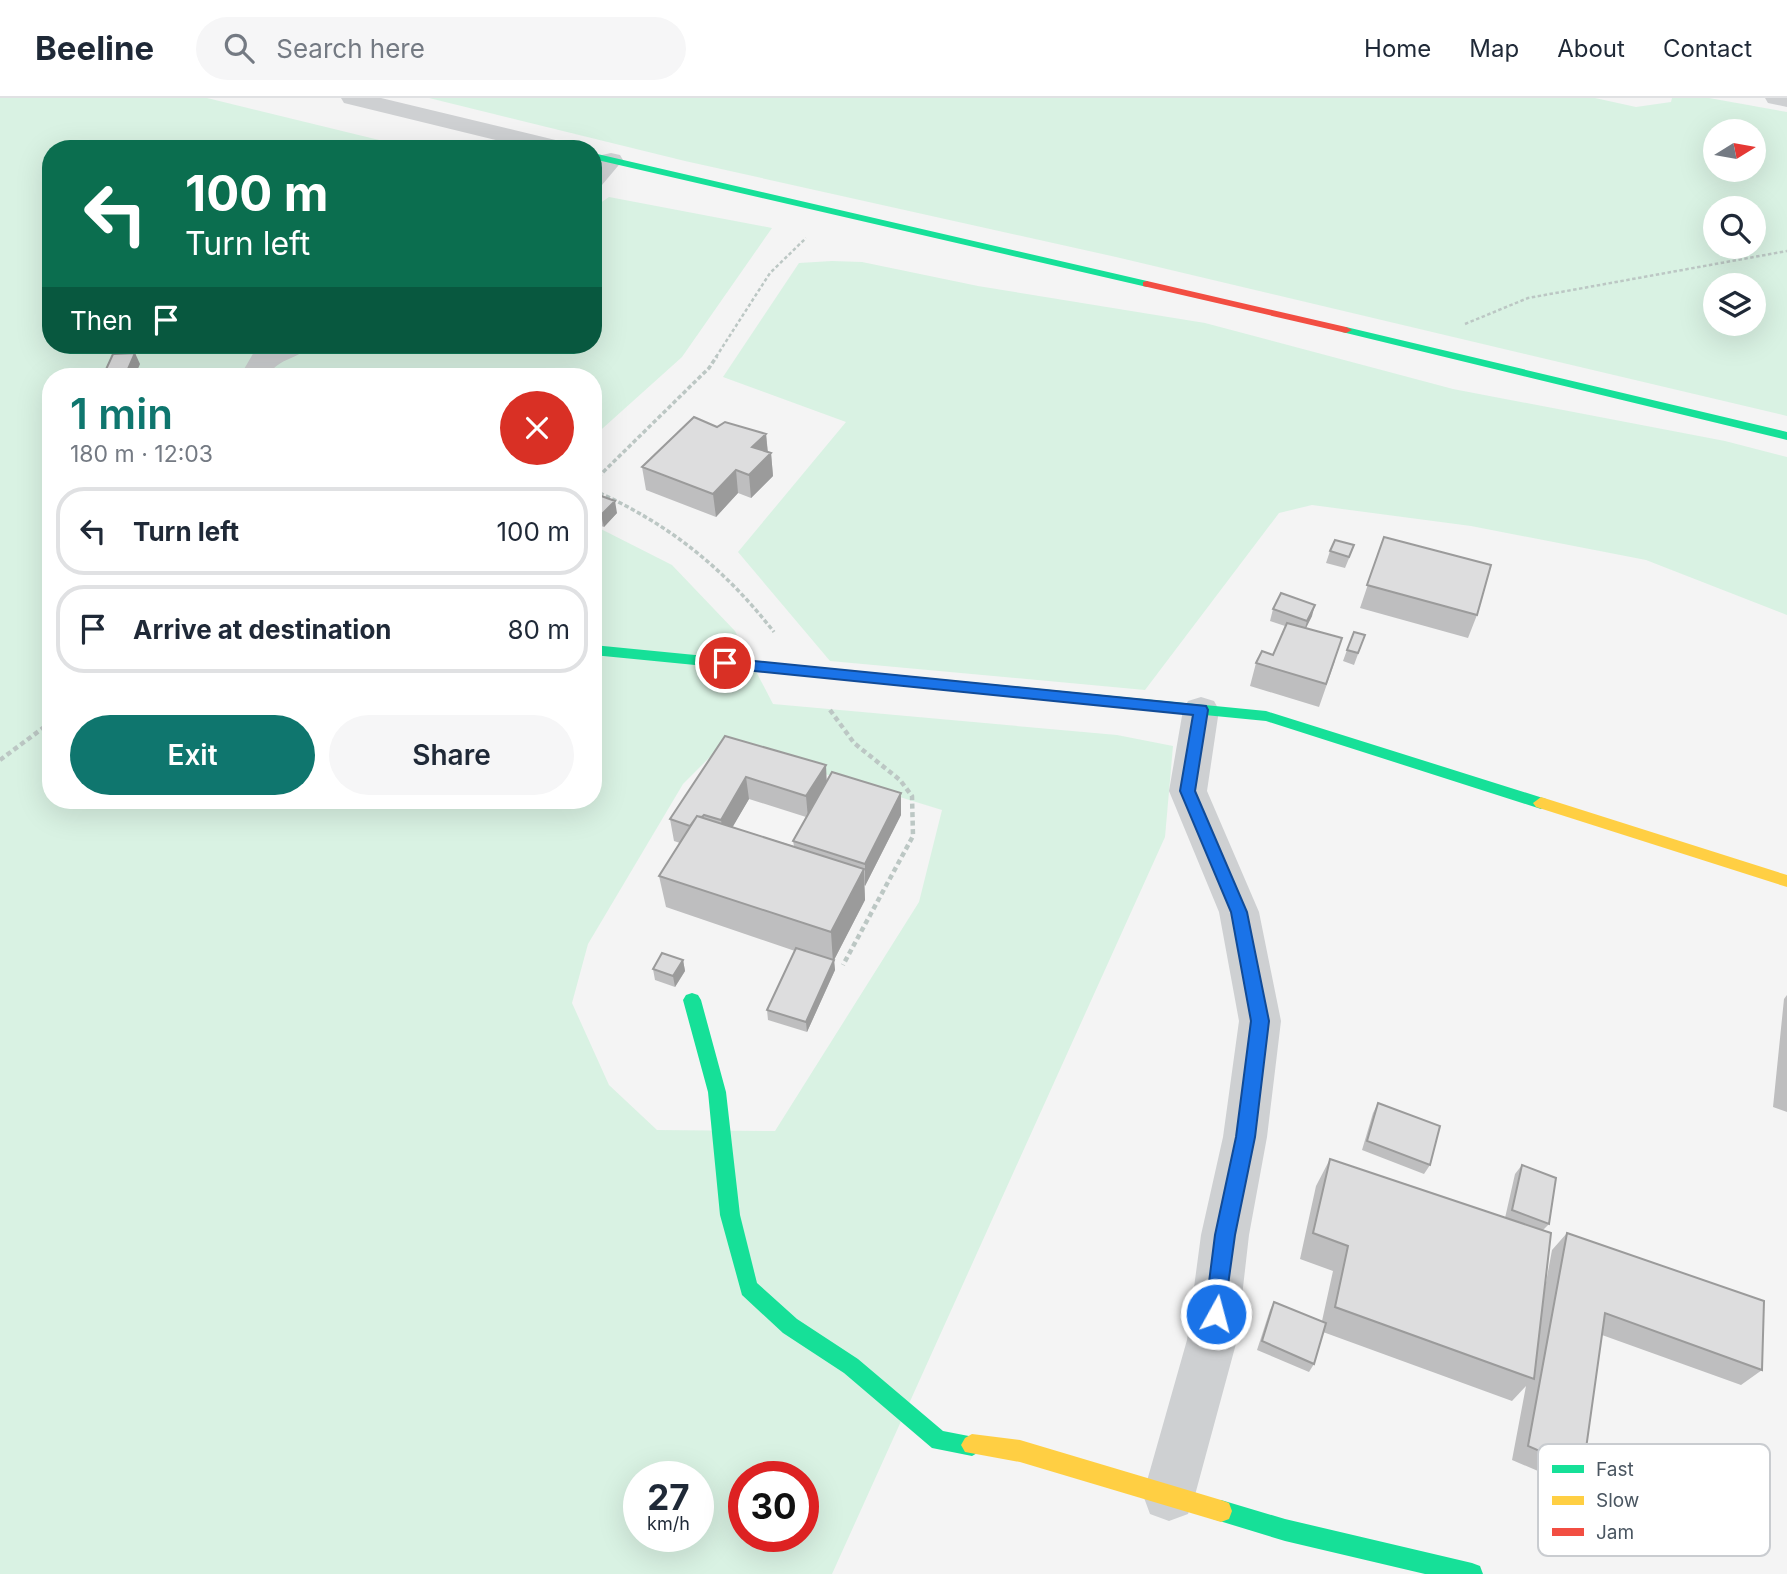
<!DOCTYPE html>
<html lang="en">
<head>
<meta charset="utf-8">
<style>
  body { margin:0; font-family:Inter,sans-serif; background:#f6f6f7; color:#1f2937; height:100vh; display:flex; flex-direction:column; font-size:26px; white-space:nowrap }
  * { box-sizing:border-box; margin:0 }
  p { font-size:23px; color:#747a83 }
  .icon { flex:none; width:38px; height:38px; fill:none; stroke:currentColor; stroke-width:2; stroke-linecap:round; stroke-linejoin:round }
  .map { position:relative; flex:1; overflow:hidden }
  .sheet { position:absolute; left:42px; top:270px; width:560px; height:441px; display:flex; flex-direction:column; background:#fff; border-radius:28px; box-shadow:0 7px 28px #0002 }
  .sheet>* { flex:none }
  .guide { position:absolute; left:42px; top:42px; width:560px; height:214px; border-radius:28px; box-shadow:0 7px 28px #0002; background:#0b6e4f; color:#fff; overflow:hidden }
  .needle { width:46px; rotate:79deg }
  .tools { position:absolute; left:1703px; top:21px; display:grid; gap:14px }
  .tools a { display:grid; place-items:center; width:63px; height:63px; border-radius:50%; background:#fff; box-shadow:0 7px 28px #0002; font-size:35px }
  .speed { position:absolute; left:623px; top:1363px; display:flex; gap:14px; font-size:35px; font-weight:700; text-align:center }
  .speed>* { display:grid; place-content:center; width:91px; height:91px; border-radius:50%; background:#fff; box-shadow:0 7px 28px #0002; line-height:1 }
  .speed small { font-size:18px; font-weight:400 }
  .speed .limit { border:10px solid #d22; background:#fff; color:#111 }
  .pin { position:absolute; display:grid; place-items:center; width:60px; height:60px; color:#fff; margin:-30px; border:4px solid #fff; border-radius:50%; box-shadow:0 2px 7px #0007 }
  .me { position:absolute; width:77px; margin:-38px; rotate:7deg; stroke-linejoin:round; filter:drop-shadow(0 0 5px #0008) }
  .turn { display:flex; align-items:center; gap:24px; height:147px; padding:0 28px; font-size:32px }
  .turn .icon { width:91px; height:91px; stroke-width:2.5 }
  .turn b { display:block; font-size:49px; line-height:60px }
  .then { display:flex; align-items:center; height:66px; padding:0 28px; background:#0003; gap:14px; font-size:26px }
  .round { display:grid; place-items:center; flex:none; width:74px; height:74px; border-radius:37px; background:#f6f6f7 }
  .summary { display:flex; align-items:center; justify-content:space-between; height:119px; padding:0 28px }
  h1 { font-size:42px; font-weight:600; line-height:52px; color:#0f766e }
  .button { display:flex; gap:14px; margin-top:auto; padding:14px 28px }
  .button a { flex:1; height:80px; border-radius:42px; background:#0f766e; color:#fff; font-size:28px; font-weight:600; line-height:80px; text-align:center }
  .button a+a { background:#f6f6f7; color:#1f2937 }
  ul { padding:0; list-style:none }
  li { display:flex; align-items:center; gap:21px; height:88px; margin:0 14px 10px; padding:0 14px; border:4px solid #e0e1e3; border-radius:28px }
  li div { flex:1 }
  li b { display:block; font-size:26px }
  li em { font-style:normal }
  header { display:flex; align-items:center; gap:42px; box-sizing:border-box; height:98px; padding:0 35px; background:#fff; border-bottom:2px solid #e0e1e3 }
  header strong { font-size:33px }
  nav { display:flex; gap:38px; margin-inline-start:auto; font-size:24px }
  .search { width:490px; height:63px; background:#f6f6f7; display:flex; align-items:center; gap:18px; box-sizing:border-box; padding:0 24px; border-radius:38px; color:#747a83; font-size:26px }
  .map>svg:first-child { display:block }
  .green { fill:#d9f2e3; fill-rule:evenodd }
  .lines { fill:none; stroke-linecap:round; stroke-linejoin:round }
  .path-far2 { stroke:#bcc7c4; stroke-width:2.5; stroke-dasharray:3.5 2.5; stroke-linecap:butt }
  .path-far1 { stroke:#bcc7c4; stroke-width:3.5; stroke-dasharray:4.5 2.5; stroke-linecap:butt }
  .path { stroke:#bcc7c4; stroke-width:4.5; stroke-dasharray:5 3.5; stroke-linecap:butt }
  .street { fill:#ced0d2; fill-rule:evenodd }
  .fast { fill:#16e098; fill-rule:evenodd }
  .slow { fill:#ffcf43; fill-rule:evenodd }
  .jam { fill:#f24e42; fill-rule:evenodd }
  .wall { fill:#bebebf; fill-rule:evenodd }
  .shaded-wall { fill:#9b9b9b }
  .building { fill:#ddddde; stroke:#9b9b9b; stroke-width:2 }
  .route { fill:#1a73e8; stroke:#114b97; stroke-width:2 }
  .key { fill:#fff; stroke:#c9ccd0; stroke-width:2 }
  .key-label { font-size:19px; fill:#4a5661 }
</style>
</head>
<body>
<header>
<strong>Beeline</strong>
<div class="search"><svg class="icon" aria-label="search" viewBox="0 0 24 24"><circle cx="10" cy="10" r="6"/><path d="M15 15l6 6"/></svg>Search here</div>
<nav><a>Home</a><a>Map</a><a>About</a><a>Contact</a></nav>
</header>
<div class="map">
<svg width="1787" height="1476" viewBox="0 0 1787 1476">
  <rect width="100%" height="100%" fill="#f4f4f4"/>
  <path class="green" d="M 0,0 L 207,0 L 416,51 L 51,51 L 51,247 L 593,247 L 593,110 L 609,99 L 772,130 L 682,259 L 593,339 L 593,278 L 51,278 L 51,702 L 593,702 L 593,427 L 672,467 L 735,533 L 773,606 L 1117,637 L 1173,648 L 1165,739 L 832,1476 L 0,1476 ZM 724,645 L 942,712 L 919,804 L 775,1033 L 657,1032 L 609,987 L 572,905 L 588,846 L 683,686 ZM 639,1379 L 698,1379 L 698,1438 L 639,1438 ZM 744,1379 L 803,1379 L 803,1438 L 744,1438 Z
    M 429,0 L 1595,0 L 1636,9 L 1671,4 L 1672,0 L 1709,0 L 1787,14 L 1787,318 L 1116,159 L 685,63 ZM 1715,33 L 1754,33 L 1754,72 L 1715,72 ZM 1715,110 L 1754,110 L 1754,149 L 1715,149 ZM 1715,187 L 1754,187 L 1754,226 L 1715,226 Z
    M 832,163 L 862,164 L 978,188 L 1205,225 L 1453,291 L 1725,343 L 1787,359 L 1787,517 L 1646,462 L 1471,428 L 1312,407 L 1279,415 L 1145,592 L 830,563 L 738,454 L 846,324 L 723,279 L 799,165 Z"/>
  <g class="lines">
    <path class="path-far2" d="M 1465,226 L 1528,200 L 1787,153
      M 716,259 L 770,175 L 806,140"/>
    <path class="path-far1" d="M 593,384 L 709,270 L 717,258
      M 593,392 C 668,425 724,470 774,534"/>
    <path class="path" d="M 830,612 L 854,645 L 900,682 L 912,698 L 913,738 L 843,867
      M 0,662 L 51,624"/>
    <path class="street" d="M 341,0 L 381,0 L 572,46 L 576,51 L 533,51 L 344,5 Z
      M 1765,0 L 1787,0 L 1787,9 L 1768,5 Z
      M 611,55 L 620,57 L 623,62 L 602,87 L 593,89 L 593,67 L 602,57 Z
      M 271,247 L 309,247 C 298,263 280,258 268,278 L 240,278 L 254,254 Z
      M 1201,599 L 1214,603 L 1219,612 L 1207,693 L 1259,814 L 1281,923 L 1267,1039 L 1249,1137 L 1237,1242 L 1195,1397 L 1188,1416 L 1169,1423 L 1150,1416 L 1143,1397 L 1187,1242 L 1201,1137 L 1223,1039 L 1239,923 L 1219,814 L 1169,693 L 1183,612 L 1188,603 Z"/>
    <path class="fast" d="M 593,55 L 1147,183 L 1152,186 L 1147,189 L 593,61 Z
      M 1346,229 L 1787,334 L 1787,342 L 1342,234 L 1340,232 Z
      M 593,547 L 1266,613 L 1546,701 L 1549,705 L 1541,711 L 1266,623 L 593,557 Z
      M 692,895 L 698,897 L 701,902 L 726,994 L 740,1117 L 757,1185 L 797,1221 L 858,1261 L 943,1333 L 979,1340 L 983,1347 L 979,1354 L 972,1358 L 932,1350 L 844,1275 L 783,1235 L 742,1197 L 720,1117 L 708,994 L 683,902 L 686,897 Z
      M 1221,1402 L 1285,1421 L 1472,1465 L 1480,1468 L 1483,1476 L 1425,1476 L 1285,1443 L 1213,1421 L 1210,1413 L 1213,1405 Z"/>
    <path class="slow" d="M 1541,699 L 1787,777 L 1787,789 L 1536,709 L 1533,705 Z
      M 972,1336 L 1020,1342 L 1221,1402 L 1229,1405 L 1232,1413 L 1229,1421 L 1221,1424 L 1020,1364 L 965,1354 L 961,1347 L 965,1340 Z"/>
    <path class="jam" d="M 1147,183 L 1346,229 L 1352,232 L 1346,235 L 1143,188 L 1143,184 Z"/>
  </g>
  <path class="wall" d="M 717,329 L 766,336 L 768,354 L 771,355 L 773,378 L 751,400 L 738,395 L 716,419 L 646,392 L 642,369 Z
    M 593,395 L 617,415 L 604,429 L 593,425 Z
    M 1384,439 L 1477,517 L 1468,540 L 1360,510 Z
    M 1330,453 L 1350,458 L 1345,470 L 1326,465 Z
    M 1273,511 L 1312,518 L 1306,530 L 1335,563 L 1319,609 L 1250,588 L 1256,565 L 1273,557 L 1285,528 L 1270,523 Z
    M 1365,537 L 1354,567 L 1343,563 L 1347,552 Z
    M 725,638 L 901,717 L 865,788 L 864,787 L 865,802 L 834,862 L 835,872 L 807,934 L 768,922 L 767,912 L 795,853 L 666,809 L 659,778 L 680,745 L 674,743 L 670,721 ZM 749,701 L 806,719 L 793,743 L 794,748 L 732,729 Z
    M 683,862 L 685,873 L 675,889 L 655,882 L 653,871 Z
    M 1787,897 L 1787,1014 L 1773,1009 L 1784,901 Z
    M 1378,1005 L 1430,1067 L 1424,1076 L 1362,1052 L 1373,1015 Z
    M 1330,1061 L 1505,1120 L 1515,1076 L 1522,1067 L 1549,1126 L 1543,1132 L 1544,1195 L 1552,1152 L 1567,1135 L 1762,1272 L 1741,1287 L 1602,1237 L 1583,1372 L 1566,1385 L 1512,1362 L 1526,1288 L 1512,1303 L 1323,1234 L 1314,1266 L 1309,1274 L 1257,1252 L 1270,1212 L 1274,1204 L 1322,1223 L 1333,1173 L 1300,1161 L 1316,1088 Z"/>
  <path class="shaded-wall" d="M 135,255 L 140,266 L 135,278 L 125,278 Z
    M 766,336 L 768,358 L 771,355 L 773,378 L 751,400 L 749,377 L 752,349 Z
    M 736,372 L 738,395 L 716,419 L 713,396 Z
    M 615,403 L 617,415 L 604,429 L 601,417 Z
    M 1315,507 L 1312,518 L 1304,534 L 1307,523 Z
    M 826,667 L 827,689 L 808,720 L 806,698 Z
    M 746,679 L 749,701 L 724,744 L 721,722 Z
    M 901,695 L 901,717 L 865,788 L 865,766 Z
    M 864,771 L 865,802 L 834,862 L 835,872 L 807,934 L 806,924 L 833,865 L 831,834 Z
    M 683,862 L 685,873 L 675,889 L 673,878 Z"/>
  <path class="building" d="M 135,255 L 125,278 L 103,278 L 113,256 Z
    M 694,319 L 717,329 L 725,324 L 766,336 L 752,349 L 771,355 L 749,377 L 736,372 L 713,396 L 642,369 Z
    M 593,395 L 615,403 L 601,417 L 593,414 Z
    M 1384,439 L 1491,467 L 1477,517 L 1367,487 Z
    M 1335,442 L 1354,447 L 1349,459 L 1330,453 Z
    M 1281,495 L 1315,507 L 1307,523 L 1273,511 Z
    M 1287,525 L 1342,540 L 1326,586 L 1256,565 L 1262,553 L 1273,557 Z
    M 1354,534 L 1365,537 L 1358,555 L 1347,552 Z
    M 725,638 L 826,667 L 806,698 L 746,679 L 721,722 L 704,717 L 702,719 L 697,718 L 690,728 L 670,721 Z
    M 832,674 L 901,695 L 865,766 L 793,743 Z
    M 697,718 L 864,771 L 831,834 L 659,778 Z
    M 796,850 L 834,862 L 806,924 L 767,912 Z
    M 662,855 L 683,862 L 673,878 L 653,871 Z
    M 1378,1005 L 1440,1028 L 1430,1067 L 1367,1043 Z
    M 1330,1061 L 1551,1135 L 1534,1281 L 1335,1209 L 1348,1148 L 1313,1135 Z
    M 1522,1067 L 1556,1080 L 1549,1126 L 1512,1112 Z
    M 1567,1135 L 1764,1203 L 1762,1272 L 1605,1215 L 1583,1372 L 1528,1348 Z
    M 1274,1204 L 1326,1225 L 1314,1266 L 1262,1243 Z"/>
  <path class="route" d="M 725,560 L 1206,608 L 1208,612 L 1195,693 L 1247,814 L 1269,923 L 1255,1039 L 1235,1137 L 1223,1223 L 1216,1226 L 1208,1223 L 1205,1216 L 1215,1137 L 1236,1039 L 1251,923 L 1231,814 L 1180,693 L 1193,617 L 725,570 L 718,565 Z"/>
  <rect x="1538" y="1346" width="232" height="112" rx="10" class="key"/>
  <rect x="1552" y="1367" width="32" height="8" fill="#16e098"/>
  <rect x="1552" y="1398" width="32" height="9" fill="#ffcf43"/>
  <rect x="1552" y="1430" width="32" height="8" fill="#f24e42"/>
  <g class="key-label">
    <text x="1596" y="1378">Fast</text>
    <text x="1596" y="1409">Slow</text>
    <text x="1596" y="1441">Jam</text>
  </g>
</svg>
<div class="tools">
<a><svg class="needle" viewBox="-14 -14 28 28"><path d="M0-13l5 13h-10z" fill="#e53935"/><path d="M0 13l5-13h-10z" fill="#747a83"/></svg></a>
<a><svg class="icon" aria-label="search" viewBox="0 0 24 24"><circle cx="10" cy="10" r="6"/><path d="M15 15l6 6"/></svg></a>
<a><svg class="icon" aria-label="layers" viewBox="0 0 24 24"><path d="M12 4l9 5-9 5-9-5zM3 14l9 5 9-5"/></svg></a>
</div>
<div class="speed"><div>27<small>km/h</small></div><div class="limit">30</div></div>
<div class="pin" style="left:725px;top:565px;background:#d93025"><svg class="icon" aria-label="arrive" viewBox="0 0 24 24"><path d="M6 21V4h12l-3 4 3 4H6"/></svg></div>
<svg class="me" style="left:1216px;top:1216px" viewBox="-20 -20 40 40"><circle r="17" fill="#1a73e8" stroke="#fff" stroke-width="3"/><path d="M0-11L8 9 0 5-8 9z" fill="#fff"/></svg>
<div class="guide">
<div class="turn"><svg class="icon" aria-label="left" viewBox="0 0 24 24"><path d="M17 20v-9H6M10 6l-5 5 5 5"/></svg><div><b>100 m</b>Turn left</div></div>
<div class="then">Then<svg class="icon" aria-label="arrive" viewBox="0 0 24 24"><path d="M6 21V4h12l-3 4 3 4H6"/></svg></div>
</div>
<section class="sheet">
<div class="summary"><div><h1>1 min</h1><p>180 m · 12:03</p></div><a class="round" style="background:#d93025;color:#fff"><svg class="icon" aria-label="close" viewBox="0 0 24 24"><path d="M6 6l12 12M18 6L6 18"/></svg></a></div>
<ul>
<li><svg class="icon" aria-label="left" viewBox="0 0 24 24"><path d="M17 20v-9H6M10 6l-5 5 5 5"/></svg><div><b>Turn left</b></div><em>100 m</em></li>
<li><svg class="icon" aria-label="arrive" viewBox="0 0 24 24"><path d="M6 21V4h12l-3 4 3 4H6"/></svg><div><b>Arrive at destination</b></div><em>80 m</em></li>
</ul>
<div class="button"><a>Exit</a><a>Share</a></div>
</section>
</div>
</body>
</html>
